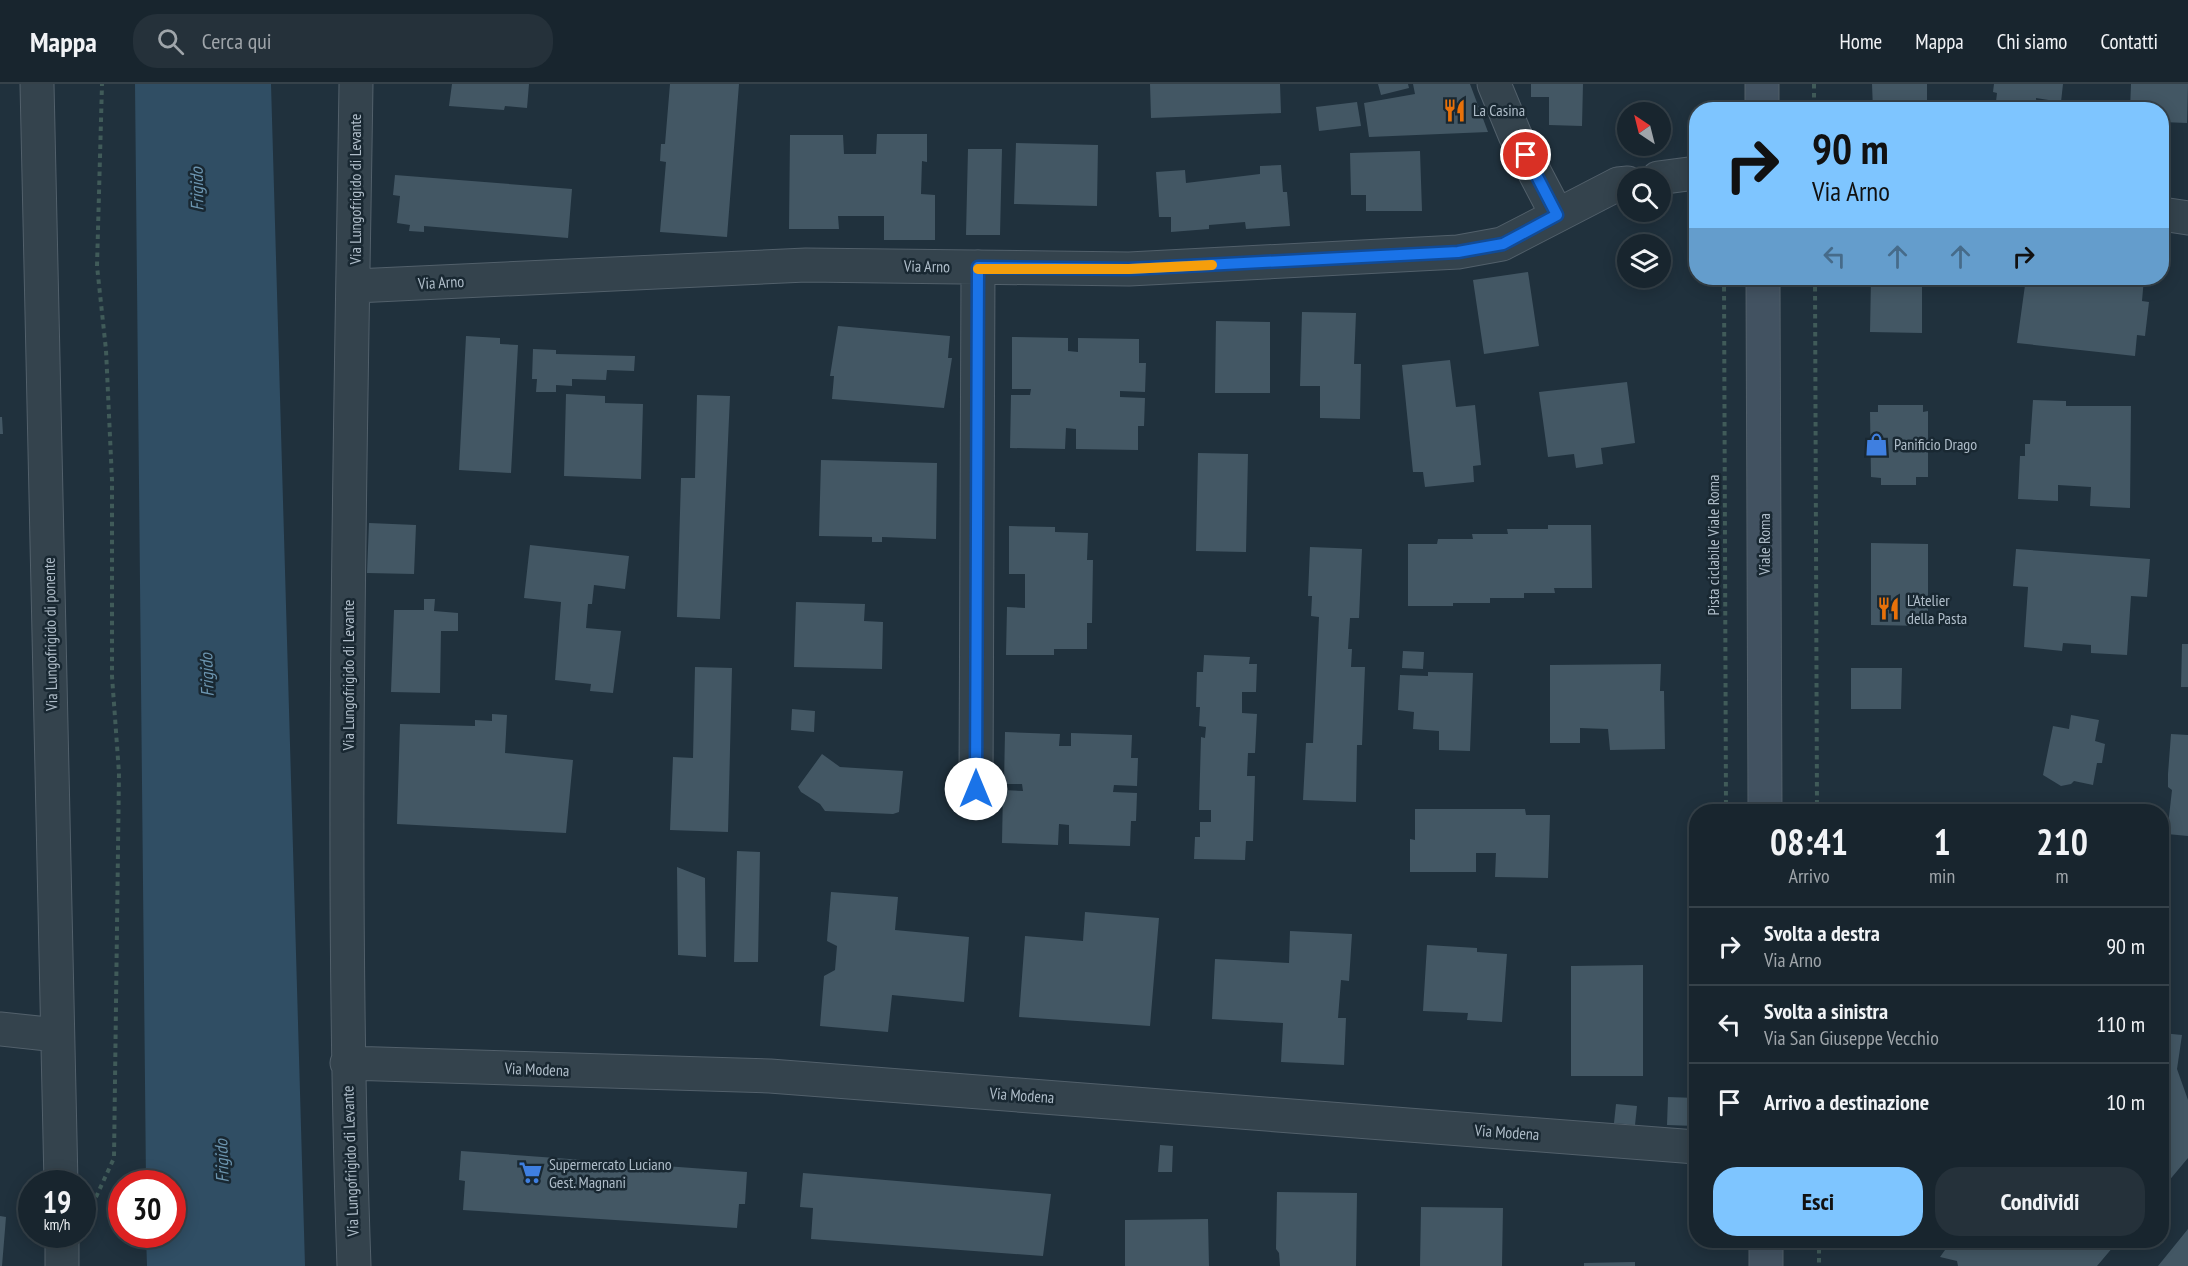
<!DOCTYPE html>
<html lang="it">
<head>
<meta charset="utf-8">
<style>
  body { margin:0; font-family:"PT Sans Narrow",sans-serif; background:#25313a; color:#f1f3f6; height:100vh; display:flex; flex-direction:column; font-size:22px; white-space:nowrap }
  * { box-sizing:border-box; margin:0 }
  p { font-size:20px; color:#9fa5aa }
  .icon { flex:none; width:33px; height:33px; fill:none; stroke:currentColor; stroke-width:2; stroke-linecap:round; stroke-linejoin:round }
  .map { position:relative; flex:1; overflow:hidden }
  .panel { position:absolute; left:1689px; top:720px; width:480px; height:444px; display:flex; flex-direction:column; background:#18252e; border-radius:24px; box-shadow:0 3px 15px #0003,0 0 0 2px #36424a }
  .panel>* { flex:none }
  .top-card { position:absolute; left:1689px; top:18px; width:480px; height:183px; border-radius:24px; box-shadow:0 3px 15px #0003,0 0 0 2px #36424a; background:#7ec5ff; color:#111; overflow:hidden }
  .needle { width:39px; rotate:325deg }
  .fabs { position:absolute; left:1617px; top:18px; display:grid; gap:12px }
  .fabs a { display:grid; place-items:center; width:54px; height:54px; border-radius:50%; background:#18252e; box-shadow:0 3px 15px #0003,0 0 0 2px #36424a; font-size:30px }
  .speed { position:absolute; left:18px; top:1086px; display:flex; gap:12px; font-size:30px; font-weight:700; text-align:center }
  .speed>* { display:grid; place-content:center; width:78px; height:78px; border-radius:50%; background:#18252e; box-shadow:0 3px 15px #0003,0 0 0 2px #36424a; line-height:1 }
  .speed small { font-size:15px; font-weight:400 }
  .speed .limit { border:9px solid #d22; background:#fff; color:#111 }
  .pin { position:absolute; display:grid; place-items:center; width:51px; height:51px; color:#fff; margin:-26px; border:3px solid #fff; border-radius:50%; box-shadow:0 2px 6px #0007 }
  .me { position:absolute; width:66px; margin:-33px; rotate:0deg; stroke-linejoin:round; filter:drop-shadow(0 0 4px #0008) }
  .turn { display:flex; align-items:center; gap:21px; height:126px; padding:0 24px; font-size:27px }
  .turn .icon { width:78px; height:78px; stroke-width:2.5 }
  .turn b { display:block; font-size:42px; line-height:51px }
  .lanes { display:flex; align-items:center; height:57px; padding:0 24px; background:#0003; justify-content:center; gap:30px; direction:ltr }
  .lanes .off { opacity:.35 }
  .eta { display:flex; justify-content:space-evenly; align-items:center; height:102px; text-align:center }
  .eta b { font-size:36px; font-weight:700; line-height:42px }
  .button { display:flex; gap:12px; margin-top:auto; padding:12px 24px }
  .button a { flex:1; height:69px; border-radius:24px; background:#7ec5ff; color:#111; font-size:24px; font-weight:700; line-height:69px; text-align:center }
  .button a+a { background:#25313a; color:#f1f3f6 }
  ul { padding:0; list-style:none }
  li { display:flex; align-items:center; gap:18px; height:78px; padding:0 24px; border-top:2px solid #36424a }
  li div { flex:1 }
  li b { display:block; font-size:22px }
  li em { font-style:normal }
  header { display:flex; align-items:center; gap:36px; box-sizing:border-box; height:84px; padding:0 30px; background:#18252e; border-bottom:2px solid #36424a }
  header strong { font-size:28px }
  nav { display:flex; gap:33px; margin-inline-start:auto; font-size:21px }
  .search { width:420px; height:54px; background:#25313a; display:flex; align-items:center; gap:15px; box-sizing:border-box; padding:0 21px; border-radius:24px; color:#9fa5aa; font-size:22px }
  .map>svg:first-child { display:block }
  .water { fill:#304e64 }
  .building { fill:#435764 }
  .lines { fill:none; stroke-linecap:round; stroke-linejoin:round }
  .minor-casing { stroke:#52606b; stroke-width:35 }
  .secondary-casing { stroke:#52606b; stroke-width:35 }
  .path { stroke:#405b59; stroke-width:4; stroke-dasharray:4.5 4.5; stroke-linecap:butt }
  .minor { stroke:#34434d; stroke-width:33 }
  .secondary { stroke:#425261; stroke-width:33 }
  .route-casing { stroke:#114b97; stroke-width:15 }
  .route { stroke:#1a73e8; stroke-width:10 }
  .slow { stroke:#f59e0b; stroke-width:10 }
  .labels { text-anchor:middle; stroke-width:5; stroke-linejoin:round; paint-order:stroke }
  .poi-label { font-size:16px; fill:#afbdc9; stroke:#192832; text-anchor:start }
  .street-label { font-size:16px; fill:#afbdc9; stroke:#192832 }
  .water-label { font-size:18px; font-style:italic; fill:#6c95b0; stroke:#192832 }
</style>
</head>
<body>
<header>
<strong>Mappa</strong>
<div class="search"><svg class="icon" aria-label="search" viewBox="0 0 24 24"><circle cx="10" cy="10" r="6"/><path d="M15 15l6 6"/></svg>Cerca qui</div>
<nav><a>Home</a><a>Mappa</a><a>Chi siamo</a><a>Contatti</a></nav>
</header>
<div class="map">
<svg width="2188" height="1182" viewBox="0 0 2188 1182">
  <rect width="100%" height="100%" fill="#20313d"/>
  <path class="water" d="M 135,0 L 271,0 L 305,1182 L 147,1182 L 146,1151 L 172,1150 L 172,1100 L 146,1099 Z"/>
  <path class="building" d="M 452,0 L 529,0 L 527,24 L 505,22 L 504,26 L 449,22 Z
    M 670,0 L 739,0 L 727,153 L 660,148 L 666,78 L 660,77 L 661,60 L 665,60 Z
    M 1150,0 L 1280,0 L 1281,29 L 1151,34 Z
    M 1378,0 L 1408,0 L 1409,4 L 1381,11 Z
    M 1413,0 L 1470,0 L 1488,48 L 1369,53 L 1364,19 L 1415,10 Z
    M 1531,0 L 1583,0 L 1582,42 L 1549,41 L 1549,13 L 1531,13 Z
    M 1872,0 L 1927,0 L 1927,26 L 1873,26 Z
    M 1994,0 L 2063,0 L 2061,18 L 2036,14 L 2037,26 L 1995,26 L 1997,9 L 1993,8 Z
    M 2131,0 L 2188,0 L 2187,39 L 2162,38 L 2162,26 L 2130,26 Z
    M 1357,18 L 1361,42 L 1319,47 L 1316,23 Z
    M 877,50 L 927,50 L 927,78 L 922,77 L 921,110 L 935,111 L 935,156 L 884,156 L 884,132 L 838,132 L 839,145 L 789,145 L 790,51 L 843,51 L 844,70 L 876,70 Z
    M 1016,59 L 1098,61 L 1097,122 L 1014,120 Z
    M 968,65 L 1002,65 L 1000,151 L 966,151 Z
    M 1420,67 L 1422,127 L 1366,127 L 1366,111 L 1351,111 L 1350,69 Z
    M 1281,81 L 1283,108 L 1287,108 L 1290,142 L 1246,145 L 1245,138 L 1209,141 L 1209,145 L 1171,148 L 1171,133 L 1159,133 L 1156,88 L 1185,86 L 1186,99 L 1260,90 L 1260,82 Z
    M 395,91 L 572,105 L 568,154 L 424,142 L 424,148 L 409,147 L 410,141 L 397,139 L 400,112 L 393,111 Z
    M 1528,188 L 1539,262 L 1484,270 L 1473,196 Z
    M 1871,194 L 1936,194 L 1936,201 L 1922,201 L 1922,249 L 1870,248 Z
    M 2026,194 L 2144,194 L 2142,217 L 2149,218 L 2145,252 L 2137,251 L 2135,272 L 2017,259 Z
    M 1302,228 L 1356,229 L 1354,280 L 1361,280 L 1360,335 L 1320,334 L 1320,302 L 1300,302 Z
    M 1216,237 L 1270,238 L 1270,309 L 1215,309 Z
    M 838,242 L 950,252 L 948,274 L 952,274 L 944,324 L 832,315 L 834,292 L 830,292 Z
    M 466,252 L 500,254 L 500,260 L 518,261 L 511,389 L 459,386 Z
    M 1012,253 L 1068,254 L 1068,267 L 1078,268 L 1078,254 L 1139,255 L 1139,279 L 1146,279 L 1145,308 L 1120,307 L 1120,313 L 1145,314 L 1144,342 L 1138,342 L 1138,366 L 1076,365 L 1076,345 L 1066,344 L 1065,365 L 1010,364 L 1011,311 L 1030,311 L 1031,305 L 1012,305 Z
    M 533,265 L 556,266 L 556,270 L 635,272 L 634,287 L 607,286 L 606,296 L 572,295 L 572,302 L 556,301 L 556,308 L 536,308 L 537,295 L 532,295 Z
    M 1450,276 L 1456,323 L 1475,321 L 1481,381 L 1473,382 L 1474,398 L 1425,403 L 1423,388 L 1413,388 L 1402,281 Z
    M 1627,298 L 1635,359 L 1601,364 L 1603,380 L 1576,384 L 1574,370 L 1548,373 L 1539,308 Z
    M 566,310 L 605,312 L 605,319 L 643,320 L 641,395 L 564,392 Z
    M 697,311 L 730,312 L 720,535 L 677,533 L 681,394 L 695,394 Z
    M 2033,316 L 2066,317 L 2066,322 L 2131,322 L 2130,424 L 2090,422 L 2091,403 L 2058,401 L 2058,417 L 2018,415 L 2020,372 L 2025,372 L 2025,360 L 2030,360 Z
    M 1878,321 L 1923,321 L 1923,328 L 1928,327 L 1928,393 L 1916,393 L 1916,401 L 1881,401 L 1881,394 L 1871,393 L 1870,328 L 1878,328 Z
    M 0,333 L 2,333 L 3,350 L 0,350 Z
    M 1198,369 L 1248,370 L 1246,468 L 1196,467 Z
    M 821,376 L 937,379 L 936,455 L 882,453 L 882,458 L 872,458 L 872,453 L 819,452 Z
    M 369,439 L 416,441 L 414,490 L 367,489 Z
    M 1548,441 L 1591,441 L 1592,504 L 1554,504 L 1555,509 L 1524,509 L 1524,514 L 1490,514 L 1490,519 L 1453,519 L 1453,522 L 1408,522 L 1408,460 L 1437,460 L 1438,455 L 1473,455 L 1472,450 L 1508,450 L 1507,445 L 1548,445 Z
    M 1009,442 L 1055,443 L 1055,448 L 1088,449 L 1087,476 L 1093,476 L 1092,539 L 1087,539 L 1087,565 L 1054,565 L 1054,571 L 1006,571 L 1007,523 L 1025,524 L 1025,490 L 1009,490 Z
    M 1871,459 L 1928,460 L 1928,542 L 1871,541 Z
    M 530,461 L 629,472 L 625,505 L 594,501 L 592,520 L 588,520 L 586,544 L 621,547 L 613,609 L 590,607 L 591,600 L 555,596 L 561,518 L 524,514 Z
    M 1310,463 L 1362,465 L 1359,534 L 1350,534 L 1348,565 L 1352,565 L 1351,583 L 1365,583 L 1362,661 L 1357,661 L 1356,718 L 1303,716 L 1306,659 L 1313,659 L 1319,533 L 1311,532 L 1312,512 L 1308,512 Z
    M 2016,465 L 2150,475 L 2147,513 L 2131,512 L 2127,571 L 2091,569 L 2091,561 L 2063,559 L 2062,567 L 2024,563 L 2028,503 L 2013,502 Z
    M 424,515 L 435,515 L 434,527 L 458,529 L 458,547 L 441,547 L 440,609 L 391,608 L 394,526 L 424,526 Z
    M 796,518 L 865,520 L 864,537 L 883,538 L 882,585 L 794,583 Z
    M 2182,560 L 2188,560 L 2188,603 L 2181,603 Z
    M 1403,567 L 1424,568 L 1423,585 L 1402,584 Z
    M 1204,571 L 1250,573 L 1249,580 L 1257,580 L 1256,608 L 1242,608 L 1242,629 L 1257,630 L 1255,669 L 1248,669 L 1247,692 L 1255,692 L 1253,757 L 1246,757 L 1245,776 L 1194,775 L 1195,753 L 1200,753 L 1200,738 L 1211,738 L 1211,726 L 1199,726 L 1201,653 L 1205,654 L 1206,643 L 1199,642 L 1200,623 L 1196,623 L 1197,588 L 1203,588 Z
    M 1661,580 L 1660,607 L 1664,607 L 1665,665 L 1610,666 L 1608,645 L 1580,644 L 1580,659 L 1550,659 L 1550,581 Z
    M 695,583 L 732,584 L 728,748 L 670,746 L 673,673 L 693,674 Z
    M 1851,584 L 1902,584 L 1901,625 L 1851,625 Z
    M 1428,588 L 1473,589 L 1470,667 L 1439,666 L 1439,647 L 1413,645 L 1414,628 L 1398,626 L 1400,591 L 1428,592 Z
    M 792,625 L 815,627 L 814,648 L 791,646 Z
    M 492,630 L 507,631 L 505,669 L 573,676 L 566,749 L 397,740 L 400,640 L 475,642 L 475,636 L 492,637 Z
    M 2071,631 L 2099,636 L 2095,657 L 2105,660 L 2102,679 L 2097,679 L 2093,701 L 2074,697 L 2071,700 L 2061,702 L 2043,691 L 2053,642 L 2069,645 Z
    M 1005,648 L 1060,650 L 1059,662 L 1071,662 L 1071,649 L 1132,651 L 1131,674 L 1138,674 L 1137,702 L 1114,701 L 1113,708 L 1137,709 L 1136,737 L 1131,737 L 1130,762 L 1069,760 L 1069,741 L 1059,740 L 1058,761 L 1002,759 L 1003,706 L 1023,707 L 1022,700 L 1004,700 Z
    M 2171,650 L 2188,651 L 2188,752 L 2167,750 L 2172,706 L 2168,703 L 2168,690 Z
    M 822,670 L 840,683 L 903,687 L 899,728 L 893,730 L 825,727 L 820,720 L 801,708 L 798,703 Z
    M 1415,725 L 1525,725 L 1526,731 L 1550,731 L 1548,794 L 1495,793 L 1496,769 L 1476,769 L 1476,788 L 1410,788 L 1410,755 L 1415,756 Z
    M 737,767 L 760,768 L 758,878 L 734,878 Z
    M 677,783 L 705,794 L 706,873 L 678,871 Z
    M 831,808 L 898,813 L 895,846 L 969,853 L 964,918 L 892,911 L 888,948 L 820,942 L 824,892 L 835,886 L 837,862 L 827,857 Z
    M 1085,828 L 1159,834 L 1150,942 L 1019,933 L 1025,852 L 1083,857 Z
    M 1290,847 L 1352,850 L 1349,897 L 1341,896 L 1338,934 L 1346,934 L 1344,981 L 1281,978 L 1283,939 L 1212,935 L 1215,875 L 1289,879 Z
    M 1427,861 L 1477,864 L 1477,868 L 1507,870 L 1502,938 L 1467,936 L 1468,929 L 1423,927 Z
    M 1643,881 L 1643,992 L 1571,992 L 1571,882 Z
    M 2162,949 L 2182,951 L 2177,985 L 2188,1016 L 2188,1074 L 2162,1105 Z
    M 1668,1013 L 1696,1014 L 1695,1042 L 1667,1041 Z
    M 1616,1020 L 1637,1022 L 1635,1041 L 1614,1039 Z
    M 1160,1061 L 1173,1062 L 1172,1088 L 1158,1088 Z
    M 461,1067 L 747,1088 L 745,1120 L 739,1120 L 737,1144 L 463,1126 L 465,1097 L 459,1096 Z
    M 803,1089 L 1051,1110 L 1043,1172 L 811,1155 L 813,1124 L 800,1123 Z
    M 1277,1108 L 1357,1109 L 1356,1182 L 1280,1182 L 1279,1169 L 1276,1165 Z
    M 1421,1123 L 1503,1124 L 1502,1182 L 1420,1182 Z
    M 0,1132 L 6,1133 L 2,1182 L 0,1182 Z
    M 1208,1135 L 1209,1182 L 1125,1182 L 1125,1136 Z
    M 2188,1145 L 2188,1182 L 2158,1182 Z
    M 1949,1156 L 2119,1156 L 2097,1182 L 1958,1182 L 1957,1177 L 1940,1173 L 1950,1159 Z
    M 1635,1178 L 1635,1182 L 1584,1182 L 1584,1179 Z"/>
  <g class="lines">
    <defs>
      <path id="minor" d="M 37,0 L 61,1100
        M 1494,0 L 1515,51 L 1557,131
        M 1658,94 L 1696,89
        M 2162,130 L 2188,134
        M 355,202 L 806,181 L 1129,185 L 1458,168 L 1502,160 L 1618,100 L 1628,99
        M 976,704 L 978,183
        M 0,945 L 57,951
        M 347,979 L 770,992 L 1696,1063
        M 62,1150 L 62,1182
        M 354,1182 C 340,788 350,394 356,0"/>
      <path id="secondary" d="M 1762,0 L 1762,26
        M 1763,194 L 1765,728
        M 1766,1156 L 1766,1182"/>
    </defs>
    <use href="#minor" class="minor-casing"/>
    <use href="#secondary" class="secondary-casing"/>
    <path class="path" d="M 1814,0 L 1814,26
      M 1724,194 L 1726,728
      M 1815,194 L 1817,728
      M 91,1130 L 91,1124 L 114,1074 L 119,689 L 112,592 L 112,396 L 106,266 L 97,182 L 102,0
      M 1819,1156 L 1819,1182"/>
    <use href="#minor" class="minor"/>
    <use href="#secondary" class="secondary"/>
  </g>
  <g class="lines">
    <defs>
      <path id="route" d="M 976,705 L 978,183 L 1129,185 L 1458,168 L 1503,160 L 1557,131 L 1526,71"/>
    </defs>
    <use href="#route" class="route-casing"/>
    <use href="#route" class="route"/>
    <path class="slow" d="M 978,185 L 1129,185 L 1212,181"/>
  </g>
  <defs>
    <symbol id="restaurant-bare" viewBox="-9 -9 18 18"><path d="M-5-6h1v4h1v-4h1v4h1v-4h1v5L-1.5 .5V6h-2V.5L-5-1ZM5-6V6H3V1.5H1.5Q1.5-4 5-6Z" fill="#e8710a" stroke="#192832" stroke-width="2.5" paint-order="stroke"/></symbol>
    <symbol id="shop-bare" viewBox="-9 -9 18 18"><path d="M-5-2.5h2.3a2.7 3.5 0 0 1 5.4 0H5L5.5 6h-11ZM-1.5-2.5h3a1.5 2.3 0 0 0-3 0Z" fill="#3f7fe0" stroke="#192832" stroke-width="2.5" paint-order="stroke"/></symbol>
    <symbol id="supermarket-bare" viewBox="-9 -9 18 18"><path d="M-6-5.5h2.5l.6 2H6L4.5 2H-2.5L-4.4-4H-6ZM-1.5 3.2a1.3 1.3 0 1 0 .1 0ZM3 3.2a1.3 1.3 0 1 0 .1 0Z" fill="#3f7fe0" stroke="#192832" stroke-width="2.5" paint-order="stroke"/></symbol>
  </defs>
  <g fill-rule="evenodd">
    <use href="#restaurant-bare" x="1438" y="10" width="33" height="33"/>
    <use href="#shop-bare" x="1860" y="344" width="33" height="33"/>
    <use href="#restaurant-bare" x="1872" y="508" width="33" height="33"/>
    <use href="#supermarket-bare" x="514" y="1072" width="33" height="33"/>
  </g>
  <g class="labels">
    <g class="poi-label">
      <text x="1473" y="32">La Casina</text>
      <text x="1894" y="366">Panificio Drago</text>
      <text x="1907" y="522">L'Atelier<tspan x="1907" dy="18">della Pasta</tspan></text>
      <text x="549" y="1086">Supermercato Luciano<tspan x="549" dy="18">Gest. Magnani</tspan></text>
    </g>
    <g class="street-label">
      <text transform="translate(355 105) rotate(-90)" y="6">Via Lungofrigido di Levante</text>
      <text transform="translate(927 182) rotate(1)" y="6">Via Arno</text>
      <text transform="translate(441 198) rotate(-3)" y="6">Via Arno</text>
      <text transform="translate(1764 460) rotate(-90)" y="6">Viale Roma</text>
      <text transform="translate(1713 461) rotate(-90)" y="6">Pista ciclabile Viale Roma</text>
      <text transform="translate(50 550) rotate(-91)" y="6">Via Lungofrigido di ponente</text>
      <text transform="translate(348 591) rotate(-90)" y="6">Via Lungofrigido di Levante</text>
      <text transform="translate(537 985) rotate(2)" y="6">Via Modena</text>
      <text transform="translate(1022 1011) rotate(4)" y="6">Via Modena</text>
      <text transform="translate(1507 1048) rotate(4)" y="6">Via Modena</text>
      <text transform="translate(350 1077) rotate(-92)" y="6">Via Lungofrigido di Levante</text>
    </g>
    <g class="water-label">
      <text transform="translate(197 105) rotate(-91)" y="6">Frigido</text>
      <text transform="translate(207 591) rotate(-92)" y="6">Frigido</text>
      <text transform="translate(222 1077) rotate(-92)" y="6">Frigido</text>
    </g>
  </g>
</svg>
<div class="fabs">
<a><svg class="needle" viewBox="-14 -14 28 28"><path d="M0-13l5 13h-10z" fill="#e53935"/><path d="M0 13l5-13h-10z" fill="#9fa5aa"/></svg></a>
<a><svg class="icon" aria-label="search" viewBox="0 0 24 24"><circle cx="10" cy="10" r="6"/><path d="M15 15l6 6"/></svg></a>
<a><svg class="icon" aria-label="layers" viewBox="0 0 24 24"><path d="M12 4l9 5-9 5-9-5zM3 14l9 5 9-5"/></svg></a>
</div>
<div class="speed"><div>19<small>km/h</small></div><div class="limit">30</div></div>
<div class="pin" style="left:1526px;top:71px;background:#d93025"><svg class="icon" aria-label="arrive" viewBox="0 0 24 24"><path d="M6 21V4h12l-3 4 3 4H6"/></svg></div>
<svg class="me" style="left:976px;top:705px" viewBox="-20 -20 40 40"><circle r="19" fill="#fff"/><path d="M0-13L10 11 0 6-10 11z" fill="#1a73e8"/></svg>
<div class="top-card">
<div class="turn"><svg class="icon" aria-label="right" viewBox="0 0 24 24"><path d="M7 20v-9h11M14 6l5 5-5 5"/></svg><div><b>90 m</b>Via Arno</div></div>
<div class="lanes"><svg class="icon off" aria-label="left" viewBox="0 0 24 24"><path d="M17 20v-9H6M10 6l-5 5 5 5"/></svg><svg class="icon off" aria-label="ahead" viewBox="0 0 24 24"><path d="M12 20V5M6 11l6-6 6 6"/></svg><svg class="icon off" aria-label="ahead" viewBox="0 0 24 24"><path d="M12 20V5M6 11l6-6 6 6"/></svg><svg class="icon" aria-label="right" viewBox="0 0 24 24"><path d="M7 20v-9h11M14 6l5 5-5 5"/></svg></div>
</div>
<section class="panel">
<div class="eta">
<div><b>08:41</b><p>Arrivo</p></div>
<div><b>1</b><p>min</p></div>
<div><b>210</b><p>m</p></div>
</div>
<ul>
<li><svg class="icon" aria-label="right" viewBox="0 0 24 24"><path d="M7 20v-9h11M14 6l5 5-5 5"/></svg><div><b>Svolta a destra</b><p>Via Arno</p></div><em>90 m</em></li>
<li><svg class="icon" aria-label="left" viewBox="0 0 24 24"><path d="M17 20v-9H6M10 6l-5 5 5 5"/></svg><div><b>Svolta a sinistra</b><p>Via San Giuseppe Vecchio</p></div><em>110 m</em></li>
<li><svg class="icon" aria-label="arrive" viewBox="0 0 24 24"><path d="M6 21V4h12l-3 4 3 4H6"/></svg><div><b>Arrivo a destinazione</b></div><em>10 m</em></li>
</ul>
<div class="button"><a>Esci</a><a>Condividi</a></div>
</section>
</div>
</body>
</html>
